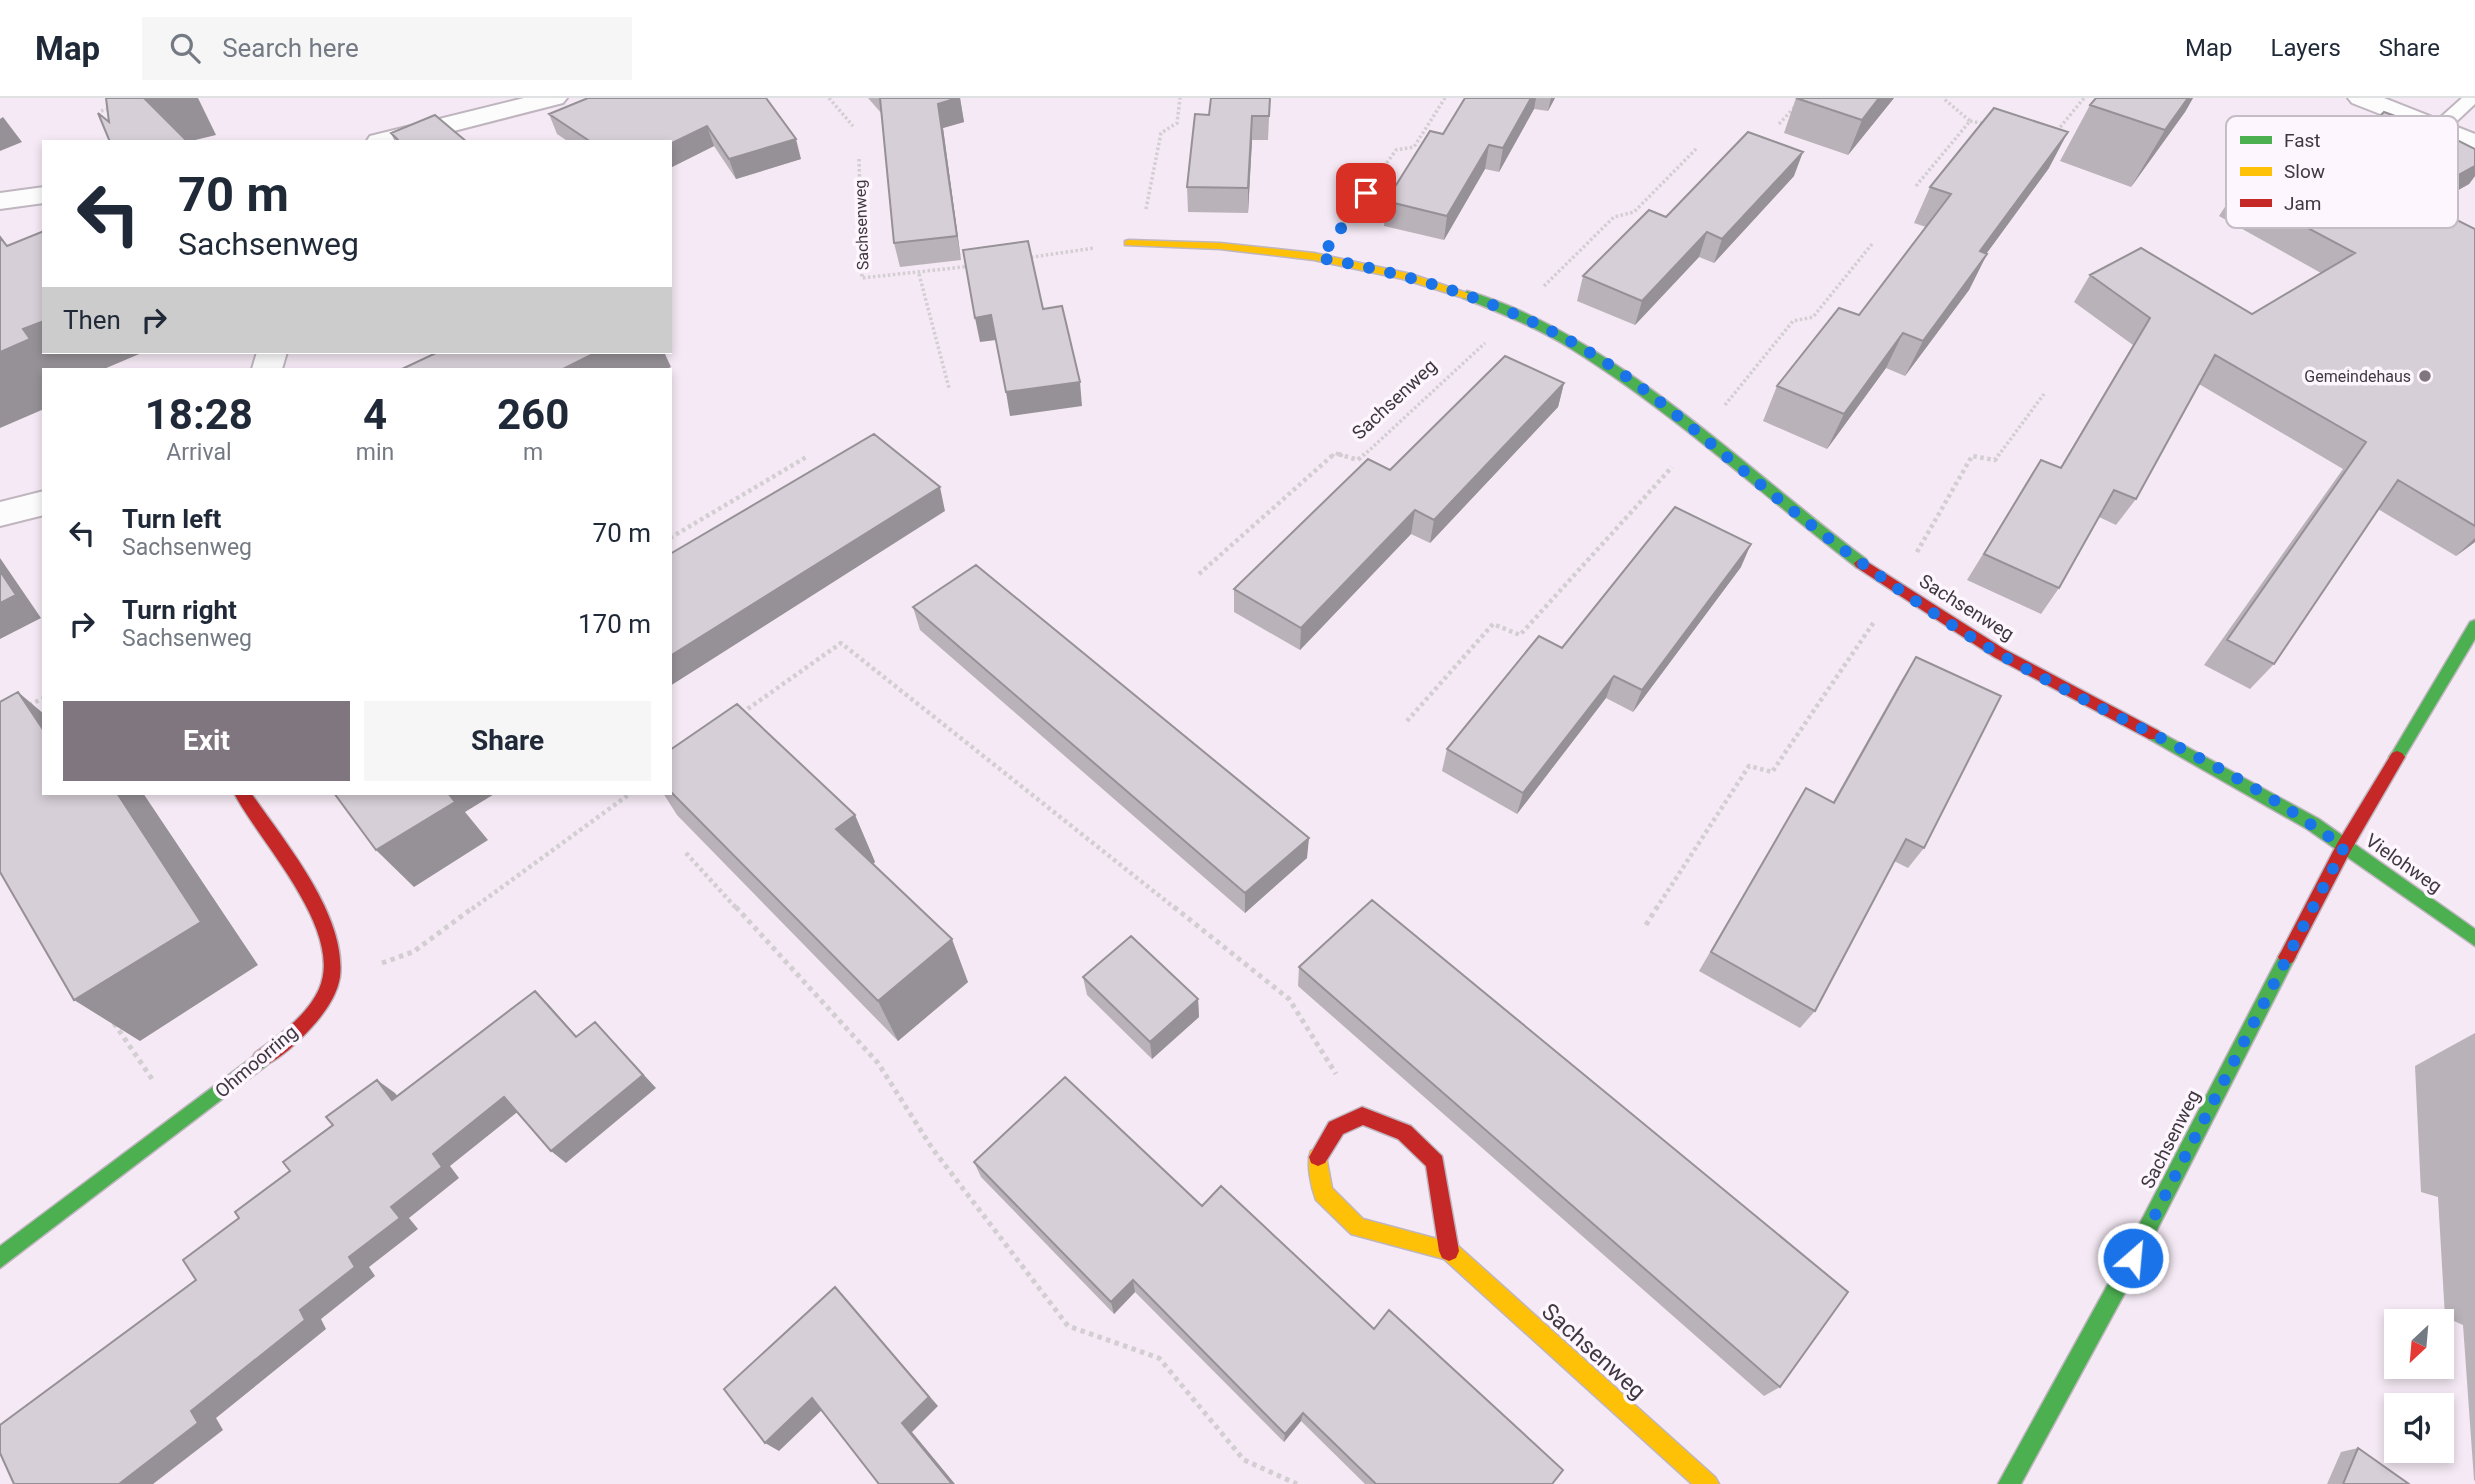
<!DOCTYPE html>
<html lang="en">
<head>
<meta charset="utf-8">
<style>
  body { margin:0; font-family:Roboto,sans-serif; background:#f6f6f7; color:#1f2937; height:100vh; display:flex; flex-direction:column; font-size:26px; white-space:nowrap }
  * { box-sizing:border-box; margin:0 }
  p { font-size:23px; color:#747a83 }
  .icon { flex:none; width:38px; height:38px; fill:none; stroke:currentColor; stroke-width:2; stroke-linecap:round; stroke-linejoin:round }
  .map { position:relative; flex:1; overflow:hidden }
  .drawer { position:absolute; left:42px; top:270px; width:630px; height:427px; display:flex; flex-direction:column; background:#fff; border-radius:0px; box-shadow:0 4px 10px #0003 }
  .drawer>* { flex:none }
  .guide { position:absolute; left:42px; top:42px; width:630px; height:214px; border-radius:0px; box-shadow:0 4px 10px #0003; background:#fff; color:#1f2937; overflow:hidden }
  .needle { width:46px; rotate:206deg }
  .tools { position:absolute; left:2384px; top:1211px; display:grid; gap:14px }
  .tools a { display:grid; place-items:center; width:70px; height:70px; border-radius:0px; background:#fff; box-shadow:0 4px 10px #0003; font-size:35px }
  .pin { position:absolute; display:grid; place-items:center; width:60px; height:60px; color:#fff; margin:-30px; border-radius:14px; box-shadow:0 4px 10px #0006 }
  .me { position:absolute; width:77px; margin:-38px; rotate:27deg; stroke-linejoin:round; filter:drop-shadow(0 0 5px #0008) }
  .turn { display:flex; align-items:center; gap:24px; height:147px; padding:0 21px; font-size:32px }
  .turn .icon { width:91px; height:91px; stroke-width:2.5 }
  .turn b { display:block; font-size:49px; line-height:60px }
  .then { display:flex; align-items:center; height:66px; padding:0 21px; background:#0003; gap:14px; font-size:26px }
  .eta { display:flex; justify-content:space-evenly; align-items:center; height:119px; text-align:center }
  .eta b { font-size:42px; font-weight:700; line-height:49px }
  .cta { display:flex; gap:14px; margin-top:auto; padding:14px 21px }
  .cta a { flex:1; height:80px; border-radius:0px; background:#7f767f; color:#fff; font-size:28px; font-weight:700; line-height:80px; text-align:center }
  .cta a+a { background:#f6f6f7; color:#1f2937 }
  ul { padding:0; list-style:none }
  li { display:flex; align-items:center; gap:21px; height:91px; padding:0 21px }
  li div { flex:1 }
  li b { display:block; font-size:26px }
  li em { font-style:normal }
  header { display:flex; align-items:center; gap:42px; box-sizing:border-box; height:98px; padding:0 35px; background:#fff; border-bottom:2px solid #e0e1e3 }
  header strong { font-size:33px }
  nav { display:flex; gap:38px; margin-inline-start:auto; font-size:24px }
  .search { width:490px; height:63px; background:#f6f6f7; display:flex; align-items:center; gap:18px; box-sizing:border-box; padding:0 24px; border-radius:0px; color:#747a83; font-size:26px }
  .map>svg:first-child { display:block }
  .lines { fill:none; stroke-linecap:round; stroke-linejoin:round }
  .lane-casing { stroke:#beb5be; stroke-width:4 }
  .street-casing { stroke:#beb5be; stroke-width:4 }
  .fast-casing { stroke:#beb5be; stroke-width:3 }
  .slow-casing { stroke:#beb5be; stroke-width:3 }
  .jam-casing { stroke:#beb5be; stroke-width:3 }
  .path-far2 { stroke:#d2ced2; stroke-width:3.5; stroke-dasharray:2.5 2.5; stroke-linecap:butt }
  .path-far1 { stroke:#d2ced2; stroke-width:4.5; stroke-dasharray:3.5 3.5; stroke-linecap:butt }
  .path { stroke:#d2ced2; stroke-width:5; stroke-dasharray:4.5 4.5; stroke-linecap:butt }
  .lane { fill:#fdfcfd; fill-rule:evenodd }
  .street { fill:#fdfcfd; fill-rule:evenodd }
  .fast { fill:#4caf50; fill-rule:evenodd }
  .slow { fill:#ffc107; fill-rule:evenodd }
  .jam { fill:#c62828; fill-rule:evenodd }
  .wall { fill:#b9b2b9 }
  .shaded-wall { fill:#969196 }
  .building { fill:#d7cfd7; stroke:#969196; stroke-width:2 }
  .route { stroke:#1a73e8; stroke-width:12; stroke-dasharray:0 21.6 }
  .poi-dot { fill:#7f767f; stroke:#fef6fe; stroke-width:2.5 }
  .labels { text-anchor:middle; stroke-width:7; stroke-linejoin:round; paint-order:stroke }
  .far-street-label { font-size:16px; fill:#403840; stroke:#fef6fe }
  .far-poi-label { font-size:16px; fill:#403840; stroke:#fef6fe; text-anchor:end }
  .street-label { font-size:19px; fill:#403840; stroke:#fef6fe }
  .near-street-label { font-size:23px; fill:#403840; stroke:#fef6fe }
  .key { fill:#fef6fe; stroke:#c5bdc5; stroke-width:2 }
  .key-label { font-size:19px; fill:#403840 }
</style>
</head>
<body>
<header>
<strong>Map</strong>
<div class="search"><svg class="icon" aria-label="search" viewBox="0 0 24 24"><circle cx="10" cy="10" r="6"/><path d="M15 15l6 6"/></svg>Search here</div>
<nav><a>Map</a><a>Layers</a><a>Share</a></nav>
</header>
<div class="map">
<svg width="2475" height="1386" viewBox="0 0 2475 1386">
  <rect width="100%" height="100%" fill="#f4e9f4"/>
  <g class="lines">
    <defs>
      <path id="lane" d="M 2462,0 L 2475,0 L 2475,6 L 2444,35 L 2432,35 L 2429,31 L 2432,27 Z"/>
      <path id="street" d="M 524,0 L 567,0 L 563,5 L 411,44 L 366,44 L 370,38 Z
        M 2348,0 L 2384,0 L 2475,36 L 2475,53 L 2352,5 Z
        M 44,89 L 44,105 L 0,111 L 0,95 Z
        M 257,254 L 287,254 L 282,271 L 252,271 Z
        M 44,393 L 44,417 L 0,428 L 0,404 Z"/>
      <path id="fast" d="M 1467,193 C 1609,234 1748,373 1866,461 L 1868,465 L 1866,469 L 1856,469 C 1762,397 1674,315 1573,252 C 1538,230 1501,215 1463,200 L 1461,197 Z
        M 2475,522 L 2475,541 L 2402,663 L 2392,663 L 2389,659 L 2392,655 L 2470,524 Z
        M 2154,631 L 2319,721 L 2475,831 L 2475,848 L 2307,731 L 2149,641 L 2146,637 L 2149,633 Z
        M 2287,851 L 2293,854 L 2296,859 L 2293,864 L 2127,1191 L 2021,1386 L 1998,1386 L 2113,1177 L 2281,854 Z
        M 261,953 L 267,955 L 270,961 L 267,967 L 0,1170 L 0,1148 Z"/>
      <path id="slow" d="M 1129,142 L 1220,145 L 1314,155 L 1411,176 L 1473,197 L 1467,201 L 1403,181 L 1314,162 L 1220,151 L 1125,147 L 1125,143 Z
        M 1318,1050 L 1325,1053 L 1332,1090 L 1363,1121 L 1456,1146 L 1715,1379 L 1719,1386 L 1692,1386 L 1444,1161 L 1351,1136 L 1316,1102 C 1311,1089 1306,1065 1311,1053 Z"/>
      <path id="jam" d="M 1861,460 L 2004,551 L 2159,633 L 2162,637 L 2159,641 L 2149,641 L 1994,559 L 1856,469 L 1854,465 Z
        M 2397,653 L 2402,655 L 2405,659 L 2350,754 L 2293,864 L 2287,867 L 2281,864 L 2278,859 L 2281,854 L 2338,744 L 2392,655 Z
        M 234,695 L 251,695 C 284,743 347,817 340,879 C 337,898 324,916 311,930 C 298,944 280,962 261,969 L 255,967 L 252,961 L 255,955 C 278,938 307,918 319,891 C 345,832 259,744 234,695 Z
        M 1362,1009 L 1411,1028 L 1442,1058 L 1459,1153 L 1456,1160 L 1449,1163 L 1442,1160 L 1439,1153 L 1426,1068 L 1398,1041 L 1363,1027 L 1343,1036 L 1325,1065 L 1318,1068 L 1311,1065 L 1309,1059 L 1329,1024 Z"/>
    </defs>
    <use href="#lane" class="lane-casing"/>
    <use href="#street" class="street-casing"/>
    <use href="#fast" class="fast-casing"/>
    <use href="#slow" class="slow-casing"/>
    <use href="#jam" class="jam-casing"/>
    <path class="path-far2" d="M 829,0 L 853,28
      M 101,13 L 113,10
      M 1970,23 L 1986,26
      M 1779,26 L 1803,0
      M 2057,33 L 2084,0
      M 859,61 L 862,180 L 972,168
      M 1916,88 L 1970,23 L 1943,0
      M 1146,111 L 1161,35 L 1177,25 L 1180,0
      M 1343,126 L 1396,52 L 1414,49 L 1445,0
      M 1026,160 L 1094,150
      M 919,176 L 949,290
      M 1544,188 L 1614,119 L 1634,114 L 1697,50
      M 1725,307 L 1793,223 L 1813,219 L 1872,146
      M 1332,358 L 1335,355 L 1344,358
      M 1363,358 L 1485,245
      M 1998,358 L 2044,296"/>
    <path class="path-far1" d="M 1338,356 L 1358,362 L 1364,356
      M 670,440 L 808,358
      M 1917,454 L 1972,358 L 1995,362 L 1999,356
      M 1199,476 L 1334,356
      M 29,607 L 44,600
      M 742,615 L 841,545 L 1176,811
      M 1407,623 L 1493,526 L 1520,537 L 1672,369
      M 686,755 L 737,811
      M 472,811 L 631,695
      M 1656,811 L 1749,668 L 1772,674 L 1874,524"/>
    <path class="path" d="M 736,809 L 878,965 L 932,1050 L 1068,1228 L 1159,1260 L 1244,1362 L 1297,1386
      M 1174,809 L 1289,901 L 1336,976
      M 1646,827 L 1657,809
      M 382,865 L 413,854 L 474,809
      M 114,925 L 152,981"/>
    <use href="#lane" class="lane"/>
    <use href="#street" class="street"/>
    <use href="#fast" class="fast"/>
    <use href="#slow" class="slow"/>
    <use href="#jam" class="jam"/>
  </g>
  <path class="wall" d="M 766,0 L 801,61 L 736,81 L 714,48 L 670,70 L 670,44 L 569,44 L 557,36 L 549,16 Z
    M 868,0 L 960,0 L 964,24 L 943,30 L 961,162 L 900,169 L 894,145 L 882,16 Z
    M 1270,0 L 1268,42 L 1252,42 L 1248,115 L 1188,114 L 1187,89 L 1209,17 Z
    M 1465,0 L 1555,0 L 1548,13 L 1534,11 L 1499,74 L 1485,71 L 1444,142 L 1384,128 L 1386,103 L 1443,36 Z
    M 1796,0 L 1894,0 L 1848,57 L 1784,35 Z
    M 2096,0 L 2193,0 L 2185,14 L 2131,89 L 2060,63 L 2090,7 Z
    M 391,35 L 467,44 L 395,44 Z
    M 2475,51 L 2475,78 L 2469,86 L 2430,108 L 2475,131 L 2475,444 L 2456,458 L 2378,411 L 2274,566 L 2250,591 L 2204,567 L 2343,371 L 2199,286 L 2136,401 L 2116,427 L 2099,419 L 2059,490 L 2041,516 L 1967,482 L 2041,362 L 2060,370 L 2133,247 L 2074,204 L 2090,177 L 2252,216 L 2321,175 L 2219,118 L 2236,92 L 2324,55 Z
    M 2049,70 L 1986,156 L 1987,156 L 1969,192 L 1905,278 L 1886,270 L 1827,351 L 1763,323 L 1777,288 L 1859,217 L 1926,129 L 1914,125 L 1930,89 Z
    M 1794,78 L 1714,165 L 1699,159 L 1635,227 L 1577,203 L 1583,178 L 1666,119 Z
    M 1564,285 L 1558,309 L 1430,445 L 1411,436 L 1300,552 L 1234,514 L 1234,491 L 1390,372 Z
    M 1741,469 L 1633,614 L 1606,600 L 1517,716 L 1442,673 L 1447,651 L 1562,550 Z
    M 913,509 L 1307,760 L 1245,815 L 920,532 Z
    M 1916,559 L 1924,750 L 1908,770 L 1894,763 L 1815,913 L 1800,930 L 1699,873 L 1806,690 L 1833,704 L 1902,581 Z
    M 670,652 L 855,717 L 875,764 L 873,766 L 968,884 L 898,943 L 677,717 L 663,695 L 670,695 Z
    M 1299,869 L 1780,1289 L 1764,1298 L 1298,888 Z
    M 1083,879 L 1198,901 L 1199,919 L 1152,961 L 1087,897 Z
    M 2475,935 L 2475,1383 L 2474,1382 L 2463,1227 L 2445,1219 L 2438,1099 L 2421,1094 L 2415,968 Z
    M 974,1064 L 1202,1108 L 1374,1231 L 1552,1386 L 1365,1386 L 1301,1323 L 1284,1344 L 1135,1194 L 1114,1216 L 981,1079 Z
    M 2358,1350 L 2409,1386 L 2327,1386 L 2341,1354 Z"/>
  <path class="shaded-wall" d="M 142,0 L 198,0 L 216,37 L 187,44 Z
    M 957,0 L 960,0 L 964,24 L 943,30 L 961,162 L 957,138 L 938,6 Z
    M 1531,0 L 1536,0 L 1534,11 L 1499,74 L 1503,50 Z
    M 1551,0 L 1555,0 L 1548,13 Z
    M 1879,0 L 1894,0 L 1848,57 L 1862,22 Z
    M 2188,0 L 2193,0 L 2185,14 L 2131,89 L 2165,32 Z
    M 1252,18 L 1252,42 L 1248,115 L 1248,90 Z
    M 3,19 L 22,44 L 0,53 L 0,21 Z
    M 707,28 L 714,48 L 670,70 L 670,46 Z
    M 2068,34 L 2049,70 L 1962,189 L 1980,153 Z
    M 796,41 L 801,61 L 736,81 L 729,61 Z
    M 1489,47 L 1485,71 L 1444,142 L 1447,118 Z
    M 1803,54 L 1794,78 L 1714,165 L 1722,141 Z
    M 2475,68 L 2475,78 L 2469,86 L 2394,128 L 2415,101 Z
    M 1707,134 L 1699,159 L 1635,227 L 1642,203 Z
    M 1987,156 L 1969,192 L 1905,278 L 1923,243 Z
    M 991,217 L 996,242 L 980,244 L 975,220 Z
    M 44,223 L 44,254 L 144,254 L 104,271 L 44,271 L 44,311 L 0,330 L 0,254 L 23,231 Z
    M 1903,235 L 1886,270 L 1827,351 L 1844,316 Z
    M 597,254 L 664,254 L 671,269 L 667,271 L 563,271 Z
    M 1080,284 L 1082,308 L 1010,318 L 1006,294 Z
    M 1564,285 L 1558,309 L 1430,445 L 1434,422 Z
    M 940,389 L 945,413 L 670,588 L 670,558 Z
    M 1415,412 L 1411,436 L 1300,552 L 1301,530 Z
    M 2475,440 L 2475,444 L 2456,458 Z
    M 1751,446 L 1741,469 L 1633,614 L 1642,592 Z
    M 0,460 L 41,520 L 0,541 Z
    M 1614,578 L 1606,600 L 1517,716 L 1523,695 Z
    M 18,594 L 44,616 L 44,633 Z
    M 117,695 L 143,695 L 258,867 L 140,943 L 74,902 Z
    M 448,695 L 496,695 L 465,714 L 488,742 L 414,789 L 376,752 Z
    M 855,717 L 875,764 L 858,778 L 836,731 Z
    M 1309,740 L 1307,760 L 1245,815 L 1245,795 Z
    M 952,841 L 968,884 L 898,943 L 878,903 Z
    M 535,893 L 549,907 L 589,952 L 576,939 Z
    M 1198,901 L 1199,919 L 1152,961 L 1150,944 Z
    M 595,924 L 656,990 L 566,1065 L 551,1053 Z
    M 377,982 L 395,995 L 410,1015 L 392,1002 Z
    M 504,999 L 520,1012 L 450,1068 L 459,1080 L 409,1120 L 418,1131 L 369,1169 L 375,1178 L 321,1221 L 326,1231 L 216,1320 L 223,1332 L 153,1386 L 119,1386 L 191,1313 L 300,1212 L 349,1159 L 433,1056 Z
    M 1133,1182 L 1135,1194 L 1114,1216 L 1111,1204 Z
    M 835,1189 L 938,1308 L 912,1334 L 955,1386 L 952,1386 L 902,1325 Z
    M 812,1300 L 825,1309 L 779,1353 L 765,1345 Z
    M 1303,1315 L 1301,1323 L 1284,1344 L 1285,1336 Z"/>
  <path class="building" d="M 106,0 L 144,0 L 188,44 L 110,44 L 98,15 L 109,24 Z
    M 588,0 L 766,0 L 796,41 L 729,61 L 707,28 L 670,46 L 670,44 L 591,44 L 549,16 Z
    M 880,0 L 957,0 L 938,6 L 957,138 L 894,145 Z
    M 1211,0 L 1270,0 L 1269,18 L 1252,18 L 1248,90 L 1187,89 L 1195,16 L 1209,17 Z
    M 1465,0 L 1531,0 L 1503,50 L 1489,47 L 1447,118 L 1386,103 L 1430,33 L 1443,36 Z
    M 1796,0 L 1879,0 L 1862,22 Z
    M 2096,0 L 2188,0 L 2165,32 L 2090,7 Z
    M 1994,10 L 2068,34 L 1980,153 L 1987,156 L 1923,243 L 1903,235 L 1844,316 L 1777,288 L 1839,210 L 1859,217 L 1951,96 L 1930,89 Z
    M 2384,14 L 2445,36 L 2475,51 L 2475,68 L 2415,101 L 2475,131 L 2475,428 L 2398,382 L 2274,566 L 2227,542 L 2366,344 L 2215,257 L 2136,401 L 2114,392 L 2059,490 L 1984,456 L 2041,362 L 2061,370 L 2150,220 L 2090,177 L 2141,150 L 2252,216 L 2355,155 L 2236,92 L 2314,50 L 2324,55 L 2358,22 L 2371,27 Z
    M 435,17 L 467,44 L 400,44 L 391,35 Z
    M 1748,34 L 1803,54 L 1722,141 L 1707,134 L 1642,203 L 1583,178 L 1649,112 L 1666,119 Z
    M 44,133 L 44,223 L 23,231 L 30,241 L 0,254 L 0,139 L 7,148 Z
    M 1028,143 L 1043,211 L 1062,208 L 1080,284 L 1006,294 L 991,217 L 975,220 L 963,152 Z
    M 438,254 L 597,254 L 563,271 L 402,271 Z
    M 1505,258 L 1564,285 L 1434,422 L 1415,412 L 1301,530 L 1234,491 L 1368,361 L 1390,372 Z
    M 874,336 L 940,389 L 670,558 L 670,456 Z
    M 1675,409 L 1751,446 L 1642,592 L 1614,578 L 1523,695 L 1447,651 L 1539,538 L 1562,550 Z
    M 976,467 L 1309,740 L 1245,795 L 913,509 Z
    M 0,473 L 16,497 L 0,505 Z
    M 1916,559 L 2001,598 L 1924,750 L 1906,741 L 1815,913 L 1711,854 L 1806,690 L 1834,705 Z
    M 18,594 L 44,633 L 44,695 L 117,695 L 201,824 L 74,902 L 0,774 L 0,604 Z
    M 737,606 L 855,717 L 836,731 L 952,841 L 878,903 L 670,693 L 670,652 Z
    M 334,695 L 448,695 L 455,704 L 376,752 Z
    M 1372,802 L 1848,1194 L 1780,1289 L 1299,869 Z
    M 1131,838 L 1198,901 L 1150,944 L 1083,879 Z
    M 535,893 L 576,939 L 595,924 L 643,977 L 551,1053 L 504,999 L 433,1056 L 442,1069 L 391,1109 L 400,1120 L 349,1159 L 355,1169 L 300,1212 L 305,1222 L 191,1313 L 198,1325 L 119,1386 L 14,1386 L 0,1355 L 0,1327 L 196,1182 L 183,1162 L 239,1120 L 235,1114 L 290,1073 L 283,1064 L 333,1027 L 326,1019 L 377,982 L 392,1002 Z
    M 1065,979 L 1202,1108 L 1221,1088 L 1374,1231 L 1389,1212 L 1563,1372 L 1552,1386 L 1376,1386 L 1303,1315 L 1285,1336 L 1133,1182 L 1111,1204 L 974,1064 Z
    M 835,1189 L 929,1299 L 902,1325 L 952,1386 L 879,1386 L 812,1300 L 765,1345 L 724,1291 Z
    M 2358,1350 L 2409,1386 L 2343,1386 Z"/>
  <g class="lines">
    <path class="route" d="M 1366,95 L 1320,160 C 1410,176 1499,202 1579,248 C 1643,285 1698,336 1755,382 C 1822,437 1890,488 1963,534 C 2058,594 2162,636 2259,693 C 2288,710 2316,730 2344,749 L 2133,1160"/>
  </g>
  <circle class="poi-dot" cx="2425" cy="278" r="7"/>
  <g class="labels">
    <g class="far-street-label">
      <text transform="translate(861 127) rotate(-92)" y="6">Sachsenweg</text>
    </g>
    <g class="far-poi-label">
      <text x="2411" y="284">Gemeindehaus</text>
    </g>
    <g class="street-label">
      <text transform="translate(1394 301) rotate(-43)" y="7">Sachsenweg</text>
      <text transform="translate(1967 509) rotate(32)" y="7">Sachsenweg</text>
      <text transform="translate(2404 765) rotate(35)" y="7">Vielohweg</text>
      <text transform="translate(256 963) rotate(-40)" y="7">Ohmoorring</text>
      <text transform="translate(2170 1041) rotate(-63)" y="7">Sachsenweg</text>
    </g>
    <g class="near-street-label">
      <text transform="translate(1594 1253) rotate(42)" y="8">Sachsenweg</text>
    </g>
  </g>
  <rect x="2226" y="18" width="232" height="112" rx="10" class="key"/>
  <rect x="2240" y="38" width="32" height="8" fill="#4caf50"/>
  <rect x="2240" y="69" width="32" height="9" fill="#ffc107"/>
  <rect x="2240" y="101" width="32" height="8" fill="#c62828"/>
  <g class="key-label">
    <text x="2284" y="49">Fast</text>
    <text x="2284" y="80">Slow</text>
    <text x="2284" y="112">Jam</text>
  </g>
</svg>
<div class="tools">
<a><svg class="needle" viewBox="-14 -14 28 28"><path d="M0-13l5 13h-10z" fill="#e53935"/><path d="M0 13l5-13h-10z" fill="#747a83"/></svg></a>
<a><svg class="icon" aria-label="sound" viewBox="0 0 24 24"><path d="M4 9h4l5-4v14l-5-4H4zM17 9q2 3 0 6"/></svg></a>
</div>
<div class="pin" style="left:1366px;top:95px;background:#d93025"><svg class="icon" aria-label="arrive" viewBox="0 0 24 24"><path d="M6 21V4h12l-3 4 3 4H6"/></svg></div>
<svg class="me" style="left:2133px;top:1160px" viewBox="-20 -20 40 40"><circle r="17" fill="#1a73e8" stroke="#fff" stroke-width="3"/><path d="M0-11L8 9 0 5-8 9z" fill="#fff"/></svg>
<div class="guide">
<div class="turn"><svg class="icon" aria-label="left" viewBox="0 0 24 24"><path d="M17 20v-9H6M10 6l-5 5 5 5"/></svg><div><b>70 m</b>Sachsenweg</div></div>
<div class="then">Then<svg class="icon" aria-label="right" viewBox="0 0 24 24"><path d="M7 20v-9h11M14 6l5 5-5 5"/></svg></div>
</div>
<section class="drawer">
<div class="eta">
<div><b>18:28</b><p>Arrival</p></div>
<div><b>4</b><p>min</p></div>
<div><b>260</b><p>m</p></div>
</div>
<ul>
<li><svg class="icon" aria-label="left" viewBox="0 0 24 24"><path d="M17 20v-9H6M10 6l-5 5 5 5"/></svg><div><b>Turn left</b><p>Sachsenweg</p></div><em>70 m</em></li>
<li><svg class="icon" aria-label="right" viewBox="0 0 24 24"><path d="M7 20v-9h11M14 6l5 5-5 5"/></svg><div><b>Turn right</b><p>Sachsenweg</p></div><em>170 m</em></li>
</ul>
<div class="cta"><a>Exit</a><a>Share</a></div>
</section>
</div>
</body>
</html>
